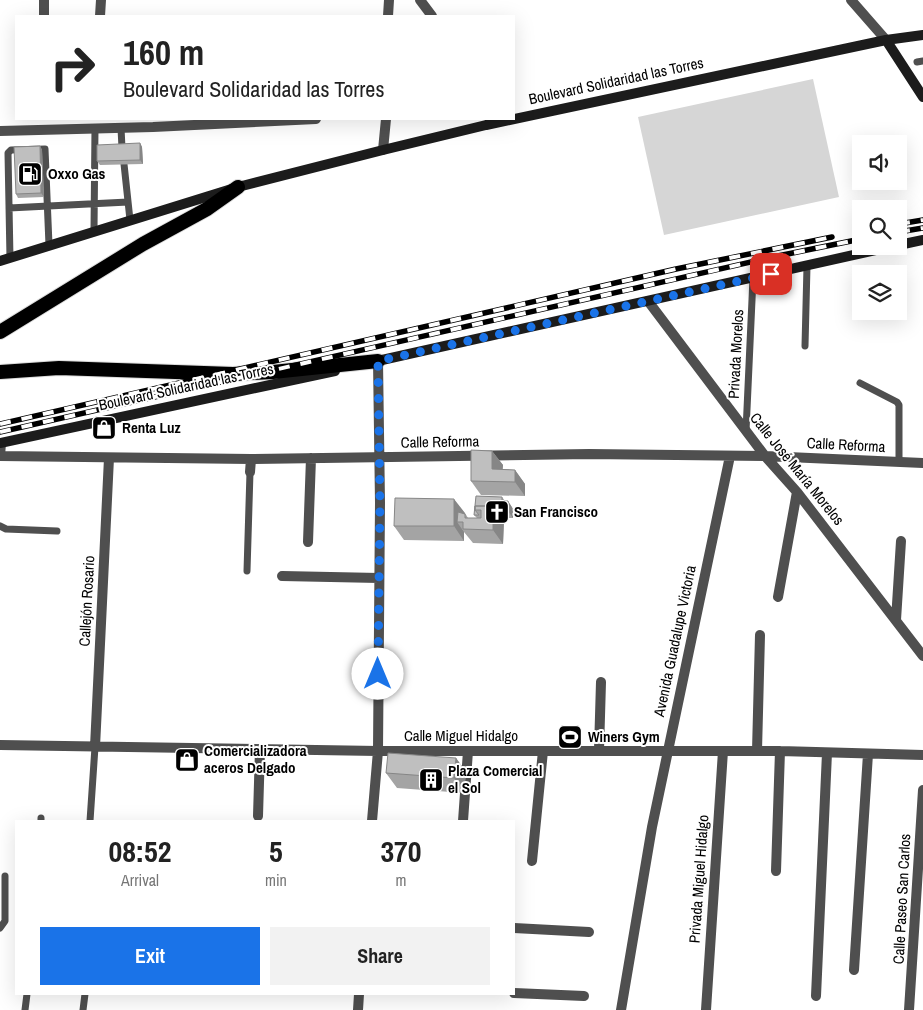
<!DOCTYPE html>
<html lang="en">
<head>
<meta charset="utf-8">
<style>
  body { margin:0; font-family:"Archivo Narrow",sans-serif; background:#f2f2f2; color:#222; height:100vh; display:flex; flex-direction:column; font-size:19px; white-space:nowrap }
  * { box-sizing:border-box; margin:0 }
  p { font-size:16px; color:#767676 }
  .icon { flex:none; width:28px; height:28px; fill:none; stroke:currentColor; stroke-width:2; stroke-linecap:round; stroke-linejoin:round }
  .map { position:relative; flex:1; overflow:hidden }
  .side { position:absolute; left:15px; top:820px; width:500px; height:175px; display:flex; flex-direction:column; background:#fff; border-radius:0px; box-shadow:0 5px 20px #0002 }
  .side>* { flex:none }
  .guide { position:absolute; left:15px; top:15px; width:500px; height:105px; border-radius:0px; box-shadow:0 5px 20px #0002; background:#fff; color:#222; overflow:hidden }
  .tools { position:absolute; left:852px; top:135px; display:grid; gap:10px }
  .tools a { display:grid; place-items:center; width:55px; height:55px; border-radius:0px; background:#fff; box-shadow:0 5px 20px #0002; font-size:25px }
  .pin { position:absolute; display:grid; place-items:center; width:42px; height:42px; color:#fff; margin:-21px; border-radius:10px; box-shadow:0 2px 8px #0006 }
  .me { position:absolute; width:55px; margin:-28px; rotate:0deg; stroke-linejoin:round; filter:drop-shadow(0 0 4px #0008) }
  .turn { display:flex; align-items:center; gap:18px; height:105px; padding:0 25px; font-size:22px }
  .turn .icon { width:65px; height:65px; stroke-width:2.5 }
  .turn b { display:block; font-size:35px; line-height:42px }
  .eta { display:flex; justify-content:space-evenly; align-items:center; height:85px; text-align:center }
  .eta b { font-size:30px; font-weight:700; line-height:35px }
  .cta { display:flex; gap:10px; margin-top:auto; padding:10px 25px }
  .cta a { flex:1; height:58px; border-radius:0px; background:#1a73e8; color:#fff; font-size:20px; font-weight:700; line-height:58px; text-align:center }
  .cta a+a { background:#f2f2f2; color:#222 }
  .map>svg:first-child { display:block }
  .green { fill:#d6d6d6 }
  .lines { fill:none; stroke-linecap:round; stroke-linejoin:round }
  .trunk-casing { stroke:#dbdbdb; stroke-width:16 }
  .service { stroke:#4f4f4f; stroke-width:7 }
  .minor { stroke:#4f4f4f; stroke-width:10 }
  .secondary { stroke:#1c1c1c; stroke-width:10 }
  .trunk { stroke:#000; stroke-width:14 }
  .rail-casing { stroke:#000; stroke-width:5.5 }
  .rail { stroke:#fff; stroke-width:4; stroke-dasharray:11; stroke-linecap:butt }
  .wall { fill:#a4a4a4 }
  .shaded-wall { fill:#868686 }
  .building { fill:#bfbfbf; stroke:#868686 }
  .route { stroke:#1a73e8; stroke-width:9; stroke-dasharray:0 16.2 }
  .labels { text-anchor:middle; stroke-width:4; stroke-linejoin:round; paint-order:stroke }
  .street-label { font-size:15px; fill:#000; stroke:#fff }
  .poi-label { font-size:15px; font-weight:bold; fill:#000; stroke:#fff; text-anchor:start }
</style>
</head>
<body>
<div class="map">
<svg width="923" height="1010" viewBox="0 0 923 1010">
  <rect width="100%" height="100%" fill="#fff"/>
  <path class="green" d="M 813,79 L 839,197 L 664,235 L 638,117 Z"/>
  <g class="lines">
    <defs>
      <path id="trunk" d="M 0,332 L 143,244 L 207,209 L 238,187
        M 0,372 L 59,368 L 233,374 L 273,372 L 378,361"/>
    </defs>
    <use href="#trunk" class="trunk-casing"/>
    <path class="service" d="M 917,62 L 923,61
      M 121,128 L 122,148
      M 124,164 L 130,220
      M 9,208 L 128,202
      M 94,230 L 95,128
      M 10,258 L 8,153 L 11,150 L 45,149 L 49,245
      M 805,346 L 807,266
      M 860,383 L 897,402 L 899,405 L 899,462
      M 746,431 L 753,278
      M 0,526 L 6,529 L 57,531
      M 247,571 L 250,472
      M 41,821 L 41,818
      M 90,821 L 95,747
      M 0,928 L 5,921 L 5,876
      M 25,1010 L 27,994
      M 83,1010 L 85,994"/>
    <path class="minor" d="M 44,0 L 44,16
      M 420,0 L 432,16
      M 851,0 L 886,40
      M 100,16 L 101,0
      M 388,16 L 389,0
      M 0,131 L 153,127 L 316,119
      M 383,150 L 386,119
      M 648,301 L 765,456 L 797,492 L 923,656
      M 1,443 L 0,456 L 251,459 L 589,454 L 765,456 L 923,463
      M 250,472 L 251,459
      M 308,542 L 311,458
      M 282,576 L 379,578
      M 778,597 L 797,492
      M 896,620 L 901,541
      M 0,745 L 378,751 L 780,751 L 923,755
      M 95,747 L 109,458
      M 599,750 L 601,682
      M 757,751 L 760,635
      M 258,816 L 260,749
      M 372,821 L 378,751 L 380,503 L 378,361
      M 463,821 L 468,751
      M 532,861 L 543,751
      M 776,871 L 780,751
      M 514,928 L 589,932
      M 854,970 L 868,754
      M 514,993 L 584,996
      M 816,996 L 827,753
      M 358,1010 L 359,994
      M 621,1010 L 652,827 L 730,456
      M 706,1010 L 723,751
      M 909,1010 L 923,790"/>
    <path class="secondary" d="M 886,40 L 923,97
      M 899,245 L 923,240
      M 0,261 L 238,187 L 383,150 L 486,125 L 886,40 L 923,35
      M 373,362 L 894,246
      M 0,443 L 335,371"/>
    <use href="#trunk" class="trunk"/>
    <defs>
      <path id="rail" d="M 899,224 L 923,220
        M 899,232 L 923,228
        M 0,424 L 676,269 L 832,237
        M 0,432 L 773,257 L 861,239"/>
    </defs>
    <use href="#rail" class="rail-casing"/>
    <use href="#rail" class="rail"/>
  </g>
  <path class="wall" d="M 140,143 L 142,147 L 143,164 L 100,165 L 97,161 Z
    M 40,146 L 42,150 L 44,197 L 18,198 L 16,194 Z
    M 492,451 L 503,465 L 502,469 L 515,470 L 525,484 L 525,496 L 481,495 L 471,481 Z
    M 476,496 L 502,497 L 505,501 L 508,501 L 513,509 L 513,518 L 502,518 L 504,520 L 503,544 L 473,543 L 464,532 L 464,541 L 404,540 L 394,526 L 465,513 L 468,518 L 477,518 L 474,515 Z
    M 456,758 L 466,772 L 464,793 L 397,788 L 386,773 Z"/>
  <path class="shaded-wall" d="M 140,143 L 142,147 L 143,164 L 140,160 Z
    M 40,146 L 42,150 L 44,197 L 41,193 Z
    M 492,451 L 503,465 L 502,482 L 492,469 Z
    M 515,470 L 525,484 L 525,496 L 515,482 Z
    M 454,499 L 465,513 L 463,522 L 457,522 L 464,532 L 464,541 L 454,526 Z
    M 508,501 L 513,509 L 513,518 L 508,511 Z
    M 493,506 L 504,520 L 503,544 L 493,530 Z
    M 456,758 L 466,772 L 464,793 L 454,778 Z"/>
  <path class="building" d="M 140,143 L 140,160 L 97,161 L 97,145 Z
    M 40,146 L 41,193 L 16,194 L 14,147 Z
    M 471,450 L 492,451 L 492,469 L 515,470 L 515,482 L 471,481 Z
    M 476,496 L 502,497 L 502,501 L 508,501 L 508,511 L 497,511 L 493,506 L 475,506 L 475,510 L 479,515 L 474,515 Z
    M 395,498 L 454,499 L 454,526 L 394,526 Z
    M 475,506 L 493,506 L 493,530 L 463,529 L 463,522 L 457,522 L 458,512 L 465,514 L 465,518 L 481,518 L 481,510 L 475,510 Z
    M 388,753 L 456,758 L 454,778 L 386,773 Z"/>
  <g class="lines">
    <path class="route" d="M 378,674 L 380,503 L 378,361 L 771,274"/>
  </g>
  <defs>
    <symbol id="fuel-square" viewBox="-11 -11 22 22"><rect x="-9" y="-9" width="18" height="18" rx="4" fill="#000" stroke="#fff"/><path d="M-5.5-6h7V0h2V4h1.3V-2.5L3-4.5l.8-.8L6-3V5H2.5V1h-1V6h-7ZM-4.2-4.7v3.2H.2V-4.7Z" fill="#fff"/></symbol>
    <symbol id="shop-square" viewBox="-11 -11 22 22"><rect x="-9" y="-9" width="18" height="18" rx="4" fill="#000" stroke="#fff"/><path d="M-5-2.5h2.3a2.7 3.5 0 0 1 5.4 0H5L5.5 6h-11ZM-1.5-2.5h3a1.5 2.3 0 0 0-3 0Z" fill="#fff"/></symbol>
    <symbol id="church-square" viewBox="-11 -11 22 22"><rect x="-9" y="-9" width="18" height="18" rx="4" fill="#000" stroke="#fff"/><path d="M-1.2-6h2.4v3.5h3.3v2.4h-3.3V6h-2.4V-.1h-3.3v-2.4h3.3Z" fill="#fff"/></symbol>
    <symbol id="stadium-square" viewBox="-11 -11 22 22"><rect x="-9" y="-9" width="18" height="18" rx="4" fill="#000" stroke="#fff"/><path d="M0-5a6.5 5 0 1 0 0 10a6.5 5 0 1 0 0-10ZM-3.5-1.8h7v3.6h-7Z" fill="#fff"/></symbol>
    <symbol id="building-square" viewBox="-11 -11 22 22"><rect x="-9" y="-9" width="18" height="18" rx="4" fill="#000" stroke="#fff"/><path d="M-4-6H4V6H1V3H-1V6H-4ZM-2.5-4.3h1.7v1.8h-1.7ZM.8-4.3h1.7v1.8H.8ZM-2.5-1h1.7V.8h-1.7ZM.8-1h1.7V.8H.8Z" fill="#fff"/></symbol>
  </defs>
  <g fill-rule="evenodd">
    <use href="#fuel-square" x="16" y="160" width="28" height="28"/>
    <use href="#shop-square" x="90" y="414" width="28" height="28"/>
    <use href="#church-square" x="483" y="498" width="28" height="28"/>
    <use href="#stadium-square" x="556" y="723" width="28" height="28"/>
    <use href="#shop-square" x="173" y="746" width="28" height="28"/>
    <use href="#building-square" x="417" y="766" width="28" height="28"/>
  </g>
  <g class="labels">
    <g class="street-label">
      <text transform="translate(616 81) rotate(-12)" y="5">Boulevard Solidaridad las Torres</text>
      <text transform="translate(736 354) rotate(-87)" y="5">Privada Morelos</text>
      <text transform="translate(186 387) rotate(-12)" y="5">Boulevard Solidaridad las Torres</text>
      <text transform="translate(440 442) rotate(-1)" y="5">Calle Reforma</text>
      <text transform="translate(846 445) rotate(3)" y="5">Calle Reforma</text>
      <text transform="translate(797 469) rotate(51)" y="5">Calle José María Morelos</text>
      <text transform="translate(87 601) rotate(-87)" y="5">Callejón Rosario</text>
      <text transform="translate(675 641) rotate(-78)" y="5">Avenida Guadalupe Victoria</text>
      <text x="461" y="741">Calle Miguel Hidalgo</text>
      <text transform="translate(699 879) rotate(-86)" y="5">Privada Miguel Hidalgo</text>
      <text transform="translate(902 899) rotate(-87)" y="5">Calle Paseo San Carlos</text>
    </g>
    <g class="poi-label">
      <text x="48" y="179">Oxxo Gas</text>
      <text x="122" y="433">Renta Luz</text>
      <text x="514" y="517">San Francisco</text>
      <text x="588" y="742">Winers Gym</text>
      <text x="204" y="756">Comercializadora<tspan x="204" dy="17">aceros Delgado</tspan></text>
      <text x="448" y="776">Plaza Comercial<tspan x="448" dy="17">el Sol</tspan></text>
    </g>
  </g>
</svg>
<div class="tools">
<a><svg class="icon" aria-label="sound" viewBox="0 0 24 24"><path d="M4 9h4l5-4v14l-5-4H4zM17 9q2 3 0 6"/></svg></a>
<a><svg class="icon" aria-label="search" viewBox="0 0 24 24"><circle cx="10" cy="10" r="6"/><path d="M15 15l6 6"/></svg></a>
<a><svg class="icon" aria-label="layers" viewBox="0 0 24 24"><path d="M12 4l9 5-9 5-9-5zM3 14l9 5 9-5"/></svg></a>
</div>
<div class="pin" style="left:771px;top:274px;background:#d93025"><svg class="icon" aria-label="arrive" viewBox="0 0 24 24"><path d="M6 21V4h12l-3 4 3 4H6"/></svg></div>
<svg class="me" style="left:378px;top:674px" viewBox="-20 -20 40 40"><circle r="19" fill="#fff"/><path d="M0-13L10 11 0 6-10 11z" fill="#1a73e8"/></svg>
<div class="guide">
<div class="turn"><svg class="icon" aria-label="right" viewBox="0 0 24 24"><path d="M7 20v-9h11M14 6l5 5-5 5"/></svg><div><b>160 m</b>Boulevard Solidaridad las Torres</div></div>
</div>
<section class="side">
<div class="eta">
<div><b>08:52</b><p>Arrival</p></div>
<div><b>5</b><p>min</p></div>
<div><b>370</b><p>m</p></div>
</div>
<div class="cta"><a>Exit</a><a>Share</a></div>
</section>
</div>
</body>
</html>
